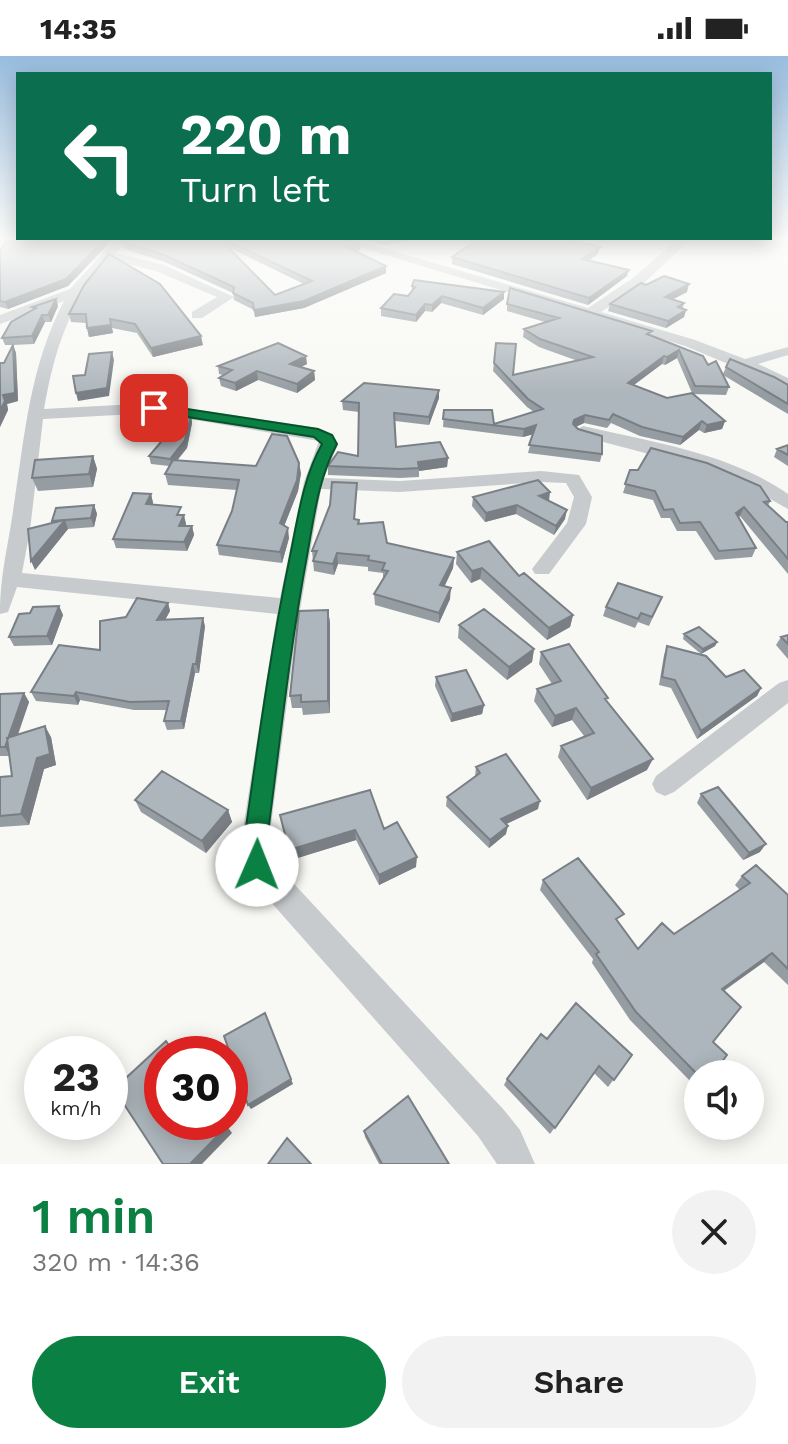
<!DOCTYPE html>
<html lang="en">
<head>
<meta charset="utf-8">
<style>
  body { margin:0; font-family:"Work Sans",sans-serif; background:#f2f2f2; color:#222; height:100vh; display:flex; flex-direction:column; font-size:30px; white-space:nowrap }
  * { box-sizing:border-box; margin:0 }
  p { font-size:26px; color:#767676 }
  .icon { flex:none; width:44px; height:44px; fill:none; stroke:currentColor; stroke-width:2; stroke-linecap:round; stroke-linejoin:round }
  .map { position:relative; height:1108px; overflow:hidden }
  .panel { display:flex; flex-direction:column; background:#fff; flex:1 }
  .panel>* { flex:none }
  .hud { position:absolute; left:16px; top:16px; width:756px; height:168px; border-radius:0px; box-shadow:0 4px 20px #0003; background:#0b6e4f; color:#fff; overflow:hidden }
  .fabs { position:absolute; left:684px; top:1004px; display:grid; gap:16px }
  .fabs a { display:grid; place-items:center; width:80px; height:80px; border-radius:50%; background:#fff; box-shadow:0 4px 20px #0003; font-size:40px }
  .speed { position:absolute; left:24px; top:980px; display:flex; gap:16px; font-size:40px; font-weight:700; text-align:center }
  .speed>* { display:grid; place-content:center; width:104px; height:104px; border-radius:50%; background:#fff; box-shadow:0 4px 20px #0003; line-height:1 }
  .speed small { font-size:20px; font-weight:400 }
  .speed .limit { border:12px solid #d22; background:#fff; color:#111 }
  .pin { position:absolute; display:grid; place-items:center; width:68px; height:68px; color:#fff; margin:-34px; border-radius:16px; box-shadow:0 4px 12px #0006 }
  .me { position:absolute; width:88px; margin:-44px; rotate:1deg; stroke-linejoin:round; filter:drop-shadow(0 0 6px #0008) }
  .turn { display:flex; align-items:center; gap:28px; height:168px; padding:0 32px; font-size:36px }
  .turn .icon { width:104px; height:104px; stroke-width:2.5 }
  .turn b { display:block; font-size:56px; line-height:68px }
  .round { display:grid; place-items:center; flex:none; width:84px; height:84px; border-radius:42px; background:#f2f2f2 }
  .headline { display:flex; align-items:center; justify-content:space-between; height:136px; padding:0 32px }
  h1 { font-size:48px; font-weight:600; line-height:60px; color:#0b8043 }
  .button { display:flex; gap:16px; margin-top:auto; padding:16px 32px }
  .button a { flex:1; height:92px; border-radius:48px; background:#0b8043; color:#fff; font-size:32px; font-weight:600; line-height:92px; text-align:center }
  .button a+a { background:#f2f2f2; color:#222 }
  .status { display:flex; justify-content:space-between; align-items:center; height:56px; padding:0 40px; background:#fff; direction:ltr }
  .status svg { height:22px; fill:currentColor }
  .map>svg:first-child { display:block }
  .lines { fill:none; stroke-linecap:round; stroke-linejoin:round }
  .minor { fill:#c7cbce; fill-rule:evenodd }
  .wall { fill:#959da2; fill-rule:evenodd }
  .shaded-wall { fill:#797f84 }
  .building { fill:#adb6bc; stroke:#797f84; stroke-width:2 }
  .route { fill:#0b8043; stroke:#07532c; stroke-width:2 }
</style>
</head>
<body>
<div class="status"><b>14:35</b><svg viewBox="0 0 49 12"><path d="M0 12V9h3v3zM5 12V6h3v6zM10 12V3h3v9zM15 12V0h3v12zM26 1h20v11H26zM47 4h2v5h-2z"/></svg></div>
<div class="map">
<svg width="788" height="1108" viewBox="0 0 788 1108">
  <rect width="100%" height="100%" fill="#f8f8f5"/>
  <g class="lines">
    <path class="minor" d="M 0,182 L 51,182 L 45,186 L 0,188 Z
      M 117,182 L 130,182 L 116,197 L 164,209 L 234,241 L 202,262 L 192,262 L 192,256 L 217,241 L 156,215 L 110,203 C 69,245 54,296 44,353 L 154,347 L 318,372 L 333,378 L 338,388 L 324,422 L 400,425 L 541,415 L 579,419 L 592,441 L 586,468 L 549,518 L 535,518 L 532,513 L 567,467 L 574,441 L 566,427 L 541,426 L 400,436 L 321,433 L 296,577 L 268,792 L 270,802 L 504,1054 L 520,1074 L 535,1108 L 497,1108 L 478,1080 L 247,819 L 240,792 L 277,558 L 17,531 L 8,556 L 0,558 C 0,517 9,487 14,448 C 25,377 30,310 64,245 L 0,268 L 0,259 L 70,233 ZM 154,357 L 319,385 L 304,426 L 280,542 L 22,517 L 30,474 L 43,363 Z
      M 330,182 L 349,182 L 588,252 L 633,222 L 679,182 L 692,182 L 643,228 L 601,256 L 695,284 L 745,303 L 788,291 L 788,299 L 758,308 L 788,322 L 788,333 L 685,290 Z
      M 583,370 C 651,386 730,397 788,438 L 788,453 L 740,426 L 713,415 L 577,379 L 574,375 Z
      M 788,624 L 788,647 L 674,736 L 665,740 L 656,736 L 652,728 L 656,720 L 779,627 Z"/>
  </g>
  <path class="wall" d="M 42,182 L 114,182 L 68,230 L 8,253 L 0,251 L 0,194 Z
    M 125,182 L 341,182 L 360,194 L 355,195 L 386,217 L 304,252 L 255,261 L 254,254 L 234,244 L 233,237 L 165,206 L 124,193 L 122,186 ZM 228,191 L 304,228 L 275,239 Z
    M 360,182 L 412,182 L 412,184 L 384,189 Z
    M 572,184 L 598,198 L 588,205 L 627,220 L 588,249 L 452,208 L 452,201 Z
    M 84,229 L 203,289 L 153,301 L 137,277 L 112,272 L 113,277 L 89,281 L 86,267 L 71,266 L 69,258 Z
    M 646,229 L 687,236 L 673,243 L 684,247 L 683,252 L 686,254 L 684,261 L 666,272 L 608,255 L 610,248 Z
    M 412,230 L 504,243 L 483,259 L 441,247 L 432,256 L 425,255 L 416,266 L 381,260 L 381,252 L 408,240 L 412,235 Z
    M 56,243 L 58,250 L 51,266 L 45,266 L 34,288 L 13,289 L 16,297 L 18,345 L 7,348 L 8,354 L 0,371 L 4,307 L 13,289 L 5,289 L 2,282 L 33,254 L 32,251 Z
    M 507,248 L 651,280 L 708,309 L 723,318 L 726,311 L 788,329 L 788,358 L 723,319 L 729,331 L 726,339 L 693,338 L 725,365 L 722,373 L 704,377 L 699,374 L 680,389 L 640,380 L 611,367 L 607,372 L 584,367 L 576,371 L 602,398 L 600,406 L 528,397 L 533,378 L 523,381 L 443,371 L 444,354 L 494,368 L 534,356 L 527,351 L 493,315 L 496,287 L 513,319 L 578,305 L 539,291 L 523,281 L 524,273 L 545,266 L 507,255 ZM 677,302 L 692,337 L 667,342 L 633,329 L 662,308 L 665,309 Z
    M 307,308 L 301,311 L 314,315 L 315,324 L 297,337 L 258,324 L 236,335 L 221,330 L 219,322 L 223,319 L 219,318 L 218,310 Z
    M 439,342 L 429,369 L 395,365 L 396,391 L 448,402 L 447,411 L 419,415 L 419,421 L 400,422 L 328,419 L 328,410 L 358,400 L 359,356 L 343,354 L 342,345 Z
    M 191,359 L 192,367 L 187,392 L 177,404 L 301,417 L 298,435 L 284,470 L 289,482 L 282,507 L 219,499 L 217,489 L 232,455 L 237,434 L 168,429 L 165,418 L 169,410 L 151,408 L 149,400 L 161,386 L 159,379 Z
    M 788,389 L 788,410 L 774,401 L 777,393 Z
    M 93,400 L 97,413 L 93,431 L 38,435 L 32,422 Z
    M 630,414 L 770,445 L 768,450 L 786,466 L 788,466 L 788,518 L 740,460 L 738,461 L 756,492 L 752,501 L 715,504 L 696,475 L 677,475 L 670,462 L 661,462 L 653,444 L 623,437 Z
    M 357,427 L 355,463 L 359,464 L 360,468 L 387,487 L 454,502 L 453,512 L 444,531 L 450,543 L 439,567 L 375,549 L 374,538 L 383,524 L 383,517 L 368,515 L 368,511 L 338,508 L 334,519 L 314,515 L 312,495 Z
    M 151,438 L 153,447 L 152,449 L 183,459 L 186,468 L 185,470 L 192,470 L 194,479 L 187,495 L 116,492 L 113,483 Z
    M 473,441 L 549,445 L 565,463 L 554,479 L 516,458 L 485,466 L 472,450 Z
    M 94,449 L 97,458 L 94,471 L 68,473 L 35,514 L 53,467 L 52,465 Z
    M 457,496 L 519,520 L 573,559 L 570,571 L 547,584 L 480,523 L 471,527 L 456,508 Z
    M 662,541 L 649,570 L 638,566 L 635,572 L 603,560 L 606,551 Z
    M 168,547 L 170,555 L 165,564 L 205,570 L 199,617 L 195,617 L 184,673 L 167,674 L 164,665 L 167,654 L 134,654 L 80,644 L 78,649 L 36,645 L 31,636 L 100,594 L 126,561 Z
    M 59,550 L 63,559 L 52,589 L 14,590 L 9,581 Z
    M 328,554 L 330,567 L 330,657 L 303,659 L 302,652 L 292,652 L 290,640 Z
    M 459,569 L 534,593 L 532,606 L 507,624 L 458,582 Z
    M 684,578 L 717,586 L 715,590 L 701,598 L 683,583 Z
    M 788,579 L 788,603 L 776,589 L 781,581 Z
    M 667,590 L 726,621 L 761,632 L 757,640 L 697,683 L 671,632 L 659,629 L 664,599 Z
    M 541,596 L 607,646 L 647,714 L 587,744 L 558,701 L 561,690 L 584,680 L 572,664 L 552,671 L 534,645 L 537,633 L 552,628 L 539,608 Z
    M 436,621 L 484,649 L 482,658 L 451,666 L 435,630 Z
    M 24,637 L 29,646 L 18,679 L 51,681 L 56,709 L 44,713 L 29,769 L 0,771 L 0,721 L 12,720 L 9,700 L 0,700 L 0,638 Z
    M 476,711 L 538,753 L 506,768 L 506,778 L 489,792 L 446,750 L 447,741 L 475,720 Z
    M 701,738 L 760,796 L 743,804 L 697,747 Z
    M 135,744 L 228,754 L 232,766 L 206,797 L 141,756 Z
    M 280,759 L 384,773 L 416,811 L 379,829 L 356,784 L 291,804 Z
    M 742,820 L 788,839 L 788,929 L 764,906 L 724,935 L 713,986 L 698,1018 L 698,1033 L 630,964 L 592,907 L 593,903 L 540,834 L 543,824 L 619,867 L 638,893 L 674,878 L 740,834 L 735,829 Z
    M 547,983 L 632,999 L 608,1031 L 594,1017 L 550,1078 L 504,1029 L 507,1023 Z
    M 364,1075 L 449,1108 L 379,1108 L 365,1081 Z"/>
  <path class="shaded-wall" d="M 106,182 L 114,182 L 68,230 L 8,253 L 5,246 Z
    M 388,182 L 412,182 L 412,184 L 384,189 L 384,183 Z
    M 360,187 L 360,194 L 345,197 L 344,190 Z
    M 600,191 L 598,198 L 580,210 L 582,203 Z
    M 386,210 L 386,217 L 304,252 L 255,261 L 254,254 Z
    M 629,214 L 627,220 L 588,249 L 589,242 Z
    M 689,228 L 687,236 L 664,248 L 665,241 Z
    M 504,236 L 504,243 L 483,259 L 483,252 Z
    M 442,240 L 441,247 L 432,256 L 432,249 Z
    M 56,243 L 58,250 L 51,266 L 48,259 Z
    M 425,248 L 425,255 L 416,266 L 416,259 Z
    M 686,254 L 684,261 L 666,272 L 668,265 Z
    M 42,259 L 45,266 L 34,288 L 32,280 Z
    M 110,263 L 113,277 L 89,281 L 87,272 Z
    M 201,280 L 203,289 L 153,301 L 151,292 Z
    M 13,289 L 16,297 L 18,345 L 7,348 L 8,354 L 0,371 L 0,354 Z
    M 679,294 L 677,302 L 665,309 L 667,301 Z
    M 112,296 L 114,304 L 109,340 L 78,345 L 76,337 Z
    M 306,300 L 307,308 L 291,316 L 290,308 Z
    M 664,300 L 662,308 L 626,335 L 628,327 Z
    M 257,315 L 258,324 L 236,335 L 235,327 Z
    M 314,315 L 315,324 L 297,337 L 297,328 Z
    M 439,334 L 439,342 L 429,369 L 429,361 Z
    M 191,359 L 192,367 L 187,392 L 172,411 L 170,403 Z
    M 585,359 L 584,367 L 573,372 L 574,364 Z
    M 702,365 L 699,374 L 680,389 L 683,381 Z
    M 725,365 L 722,373 L 704,377 L 707,369 Z
    M 536,369 L 534,378 L 523,381 L 524,373 Z
    M 93,400 L 97,413 L 93,431 L 89,418 Z
    M 448,402 L 447,411 L 419,415 L 418,406 Z
    M 299,407 L 301,417 L 298,435 L 281,478 L 280,467 Z
    M 550,436 L 549,445 L 539,440 Z
    M 151,438 L 153,447 L 149,457 L 146,448 Z
    M 94,449 L 97,458 L 94,471 L 91,462 Z
    M 517,449 L 516,458 L 485,466 L 486,457 Z
    M 744,451 L 740,460 L 732,465 L 736,457 Z
    M 567,454 L 565,463 L 554,479 L 556,470 Z
    M 184,459 L 186,468 L 181,478 L 179,470 Z
    M 65,464 L 68,473 L 35,514 L 31,505 Z
    M 192,470 L 194,479 L 187,495 L 184,486 Z
    M 288,472 L 289,482 L 282,507 L 280,496 Z
    M 337,497 L 338,508 L 334,519 L 333,508 Z
    M 454,502 L 453,512 L 440,540 L 440,529 Z
    M 482,512 L 480,523 L 471,527 L 472,515 Z
    M 451,532 L 450,543 L 439,567 L 439,557 Z
    M 168,547 L 170,555 L 160,573 L 157,564 Z
    M 59,550 L 63,559 L 52,589 L 47,580 Z
    M 328,554 L 330,567 L 330,657 L 328,645 Z
    M 573,559 L 570,571 L 547,584 L 549,572 Z
    M 203,562 L 205,570 L 199,617 L 196,608 Z
    M 717,586 L 715,590 L 701,598 L 703,593 Z
    M 534,593 L 532,606 L 507,624 L 509,611 Z
    M 193,608 L 195,617 L 184,673 L 181,665 Z
    M 761,632 L 757,640 L 697,683 L 701,675 Z
    M 76,636 L 80,644 L 78,649 L 74,640 Z
    M 24,637 L 29,646 L 10,700 L 5,691 Z
    M 484,649 L 482,658 L 451,666 L 452,658 Z
    M 576,652 L 572,664 L 552,671 L 555,660 Z
    M 45,670 L 51,681 L 56,709 L 44,713 L 29,769 L 21,758 Z
    M 653,703 L 647,714 L 587,744 L 591,732 Z
    M 540,745 L 538,753 L 500,771 L 501,763 Z
    M 228,754 L 232,766 L 206,797 L 202,785 Z
    M 508,770 L 506,778 L 489,792 L 490,784 Z
    M 355,774 L 356,784 L 291,804 L 289,794 Z
    M 766,788 L 760,796 L 743,804 L 749,797 Z
    M 417,801 L 416,811 L 379,829 L 379,819 Z
    M 772,897 L 764,906 L 714,941 L 722,933 Z
    M 291,1023 L 293,1028 L 251,1053 L 248,1049 Z
    M 224,1066 L 232,1077 L 202,1108 L 190,1108 Z"/>
  <path class="building" d="M 42,182 L 106,182 L 66,223 L 5,246 L 0,245 L 0,194 L 7,184 Z
    M 125,182 L 219,182 L 275,239 L 312,225 L 221,182 L 341,182 L 360,187 L 344,190 L 386,210 L 304,245 L 254,254 L 253,247 L 233,237 L 234,231 L 164,199 L 122,186 Z
    M 480,182 L 570,182 L 569,184 L 600,191 L 582,203 L 629,214 L 589,242 L 452,201 Z
    M 109,198 L 160,228 L 201,280 L 151,292 L 135,268 L 110,263 L 111,269 L 87,272 L 86,258 L 69,258 L 84,229 Z
    M 664,220 L 689,228 L 665,241 L 684,247 L 678,251 L 686,254 L 668,265 L 610,248 L 641,227 L 646,229 Z
    M 414,224 L 504,236 L 483,252 L 442,240 L 432,249 L 425,248 L 416,259 L 381,252 L 394,238 L 408,240 L 415,231 L 412,230 Z
    M 510,232 L 652,275 L 647,278 L 703,300 L 708,309 L 716,305 L 729,331 L 695,330 L 679,294 L 667,301 L 664,300 L 628,327 L 667,342 L 692,337 L 725,365 L 707,369 L 702,365 L 683,381 L 642,371 L 613,358 L 609,364 L 585,359 L 574,364 L 573,368 L 578,373 L 602,380 L 602,398 L 529,389 L 536,369 L 524,373 L 443,363 L 444,354 L 492,354 L 494,368 L 543,353 L 528,343 L 494,307 L 496,287 L 516,288 L 513,319 L 593,301 L 540,283 L 524,273 L 559,262 L 507,248 Z
    M 56,243 L 48,259 L 42,259 L 32,280 L 2,282 L 11,266 L 36,252 L 32,251 Z
    M 278,287 L 306,300 L 290,308 L 314,315 L 297,328 L 257,315 L 235,327 L 219,322 L 232,314 L 218,310 Z
    M 13,289 L 15,337 L 3,339 L 5,345 L 0,354 L 0,307 L 4,307 Z
    M 112,296 L 107,332 L 76,337 L 73,320 L 85,319 L 89,298 Z
    M 730,303 L 774,321 L 788,329 L 788,348 L 726,311 Z
    M 364,327 L 439,334 L 429,361 L 394,357 L 396,391 L 440,386 L 448,402 L 418,406 L 419,412 L 400,413 L 328,410 L 338,396 L 358,400 L 359,347 L 342,345 Z
    M 168,359 L 191,359 L 185,384 L 170,403 L 149,400 L 167,379 L 159,379 Z
    M 272,378 L 287,380 L 299,407 L 297,424 L 280,467 L 288,472 L 280,496 L 217,489 L 232,455 L 239,424 L 165,418 L 173,404 L 256,410 Z
    M 788,389 L 788,399 L 777,393 Z
    M 651,392 L 707,407 L 760,430 L 770,445 L 764,446 L 786,466 L 788,466 L 788,503 L 744,451 L 736,457 L 756,492 L 719,495 L 700,466 L 680,467 L 673,453 L 664,454 L 655,435 L 625,428 L 630,414 L 638,414 Z
    M 93,400 L 89,418 L 32,422 L 35,404 Z
    M 538,424 L 550,436 L 539,440 L 567,454 L 556,470 L 517,449 L 486,457 L 473,441 Z
    M 332,426 L 357,427 L 354,463 L 359,464 L 358,468 L 383,466 L 387,487 L 454,502 L 440,529 L 451,532 L 439,557 L 374,538 L 388,515 L 382,514 L 385,507 L 368,504 L 369,500 L 337,497 L 333,508 L 313,505 L 317,495 L 312,495 L 330,449 Z
    M 133,437 L 151,438 L 146,448 L 181,451 L 177,459 L 184,459 L 179,470 L 192,470 L 184,486 L 113,483 Z
    M 94,449 L 91,462 L 65,464 L 31,505 L 28,473 L 64,464 L 52,465 L 56,452 Z
    M 489,485 L 519,520 L 524,517 L 573,559 L 549,572 L 482,512 L 472,515 L 457,496 Z
    M 618,527 L 662,541 L 652,561 L 641,557 L 638,563 L 606,551 Z
    M 137,542 L 168,547 L 157,564 L 203,562 L 196,608 L 193,608 L 181,665 L 164,665 L 169,645 L 130,646 L 76,636 L 74,640 L 31,636 L 59,589 L 100,594 L 100,565 L 126,561 Z
    M 59,550 L 47,580 L 9,581 L 19,558 L 30,557 L 33,551 Z
    M 484,553 L 534,593 L 509,611 L 459,569 Z
    M 328,554 L 328,645 L 301,646 L 301,639 L 290,640 L 299,555 Z
    M 699,571 L 717,586 L 703,593 L 684,578 Z
    M 788,579 L 788,588 L 781,581 Z
    M 569,588 L 608,642 L 605,643 L 653,703 L 591,732 L 561,690 L 594,677 L 576,652 L 555,660 L 537,633 L 561,625 L 541,596 Z
    M 667,590 L 706,600 L 726,621 L 744,614 L 761,632 L 701,675 L 675,624 L 662,621 Z
    M 466,614 L 484,649 L 452,658 L 436,621 Z
    M 24,637 L 5,691 L 0,691 L 0,638 Z
    M 45,670 L 50,698 L 37,702 L 21,758 L 0,760 L 0,721 L 12,720 L 7,682 Z
    M 506,698 L 540,745 L 501,763 L 508,770 L 490,784 L 447,741 L 480,717 L 476,711 Z
    M 162,715 L 228,754 L 202,785 L 135,744 Z
    M 718,731 L 766,788 L 749,797 L 701,738 Z
    M 370,734 L 384,773 L 397,766 L 417,801 L 379,819 L 355,774 L 289,794 L 280,759 Z
    M 578,802 L 624,858 L 616,863 L 638,893 L 662,867 L 674,878 L 750,827 L 742,820 L 756,809 L 788,839 L 788,913 L 772,897 L 722,933 L 741,951 L 713,986 L 727,999 L 713,1018 L 698,1019 L 636,956 L 596,898 L 599,896 L 543,824 Z
    M 576,947 L 632,999 L 614,1024 L 599,1010 L 555,1072 L 507,1023 L 541,978 L 547,983 Z
    M 265,957 L 291,1023 L 248,1049 L 224,980 Z
    M 166,985 L 175,998 L 162,998 L 162,1066 L 224,1066 L 227,1070 L 190,1108 L 163,1108 L 114,1033 Z
    M 408,1040 L 449,1108 L 382,1108 L 364,1075 Z
    M 287,1082 L 311,1108 L 268,1108 Z"/>
  <linearGradient id="sky" x2="0" y2="1"><stop stop-color="#98bddf"/><stop offset="0.54" stop-color="#fcfcfa"/><stop offset="1" stop-color="#fcfcfa" stop-opacity="0"/></linearGradient>
  <rect width="788" height="337" fill="url(#sky)"/>
  <path class="route" d="M 154,348 L 318,373 L 332,379 L 337,388 C 318,423 314,462 307,500 C 289,597 279,695 266,792 L 269,809 L 265,817 L 257,820 L 248,817 L 243,792 C 257,695 270,596 290,500 C 298,461 303,422 322,388 L 314,381 L 149,355 L 147,352 Z"/>
</svg>
<div class="fabs">
<a><svg class="icon" aria-label="sound" viewBox="0 0 24 24"><path d="M4 9h4l5-4v14l-5-4H4zM17 9q2 3 0 6"/></svg></a>
</div>
<div class="speed"><div>23<small>km/h</small></div><div class="limit">30</div></div>
<div class="pin" style="left:154px;top:352px;background:#d93025"><svg class="icon" aria-label="arrive" viewBox="0 0 24 24"><path d="M6 21V4h12l-3 4 3 4H6"/></svg></div>
<svg class="me" style="left:257px;top:809px" viewBox="-20 -20 40 40"><circle r="19" fill="#fff"/><path d="M0-13L10 11 0 6-10 11z" fill="#0b8043"/></svg>
<div class="hud">
<div class="turn"><svg class="icon" aria-label="left" viewBox="0 0 24 24"><path d="M17 20v-9H6M10 6l-5 5 5 5"/></svg><div><b>220 m</b>Turn left</div></div>
</div>
</div>
<section class="panel">
<div class="headline"><div><h1>1 min</h1><p>320 m · 14:36</p></div><a class="round"><svg class="icon" aria-label="close" viewBox="0 0 24 24"><path d="M6 6l12 12M18 6L6 18"/></svg></a></div>
<div class="button"><a>Exit</a><a>Share</a></div>
</section>
</body>
</html>
